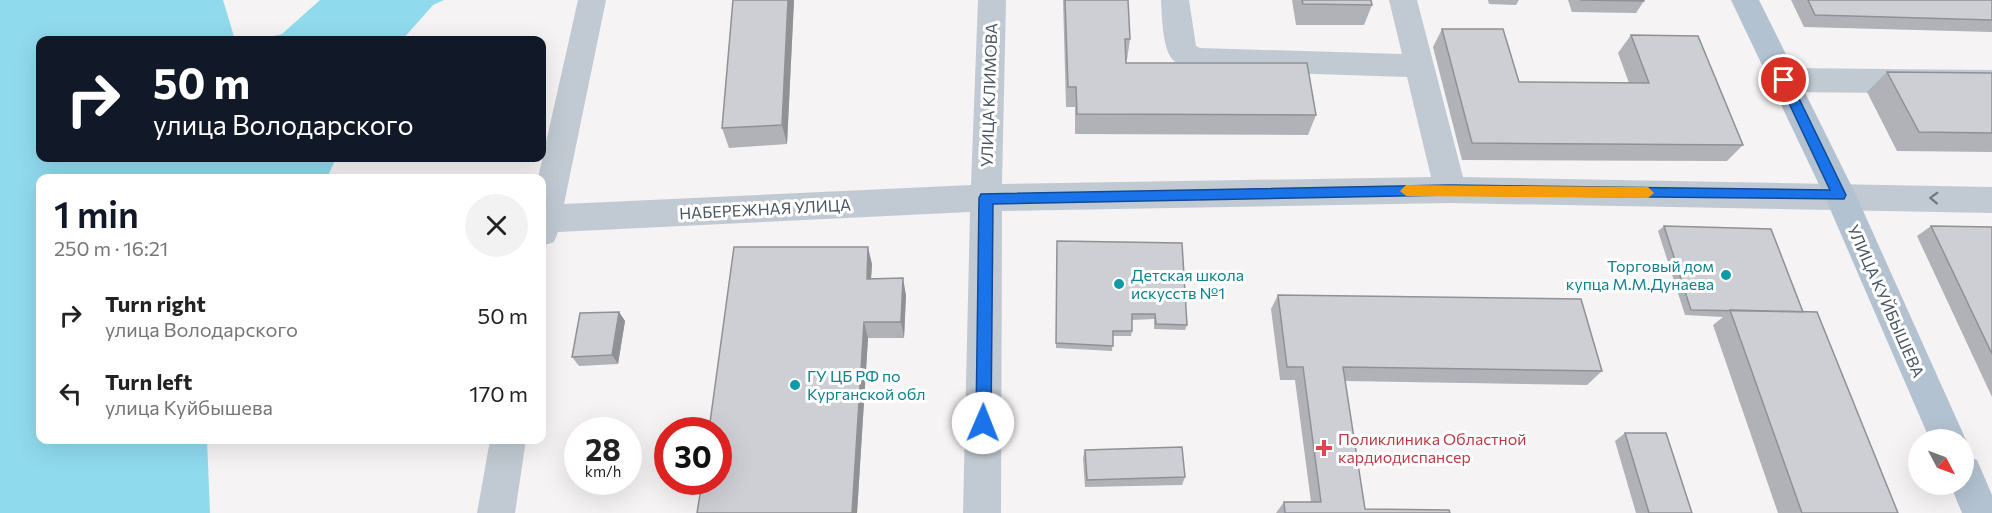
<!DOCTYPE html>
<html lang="en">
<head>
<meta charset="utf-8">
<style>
  body { margin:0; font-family:Commissioner,sans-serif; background:#f2f2f2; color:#222; height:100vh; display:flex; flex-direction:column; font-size:22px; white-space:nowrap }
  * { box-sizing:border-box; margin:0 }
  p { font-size:20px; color:#767676 }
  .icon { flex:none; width:33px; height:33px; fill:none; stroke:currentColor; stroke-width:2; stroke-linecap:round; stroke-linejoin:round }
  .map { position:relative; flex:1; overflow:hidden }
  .drawer { position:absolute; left:36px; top:174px; width:510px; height:270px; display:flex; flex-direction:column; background:#fff; border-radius:12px; box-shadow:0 6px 24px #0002 }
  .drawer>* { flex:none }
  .hud { position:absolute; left:36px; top:36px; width:510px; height:126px; border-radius:12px; box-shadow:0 6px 24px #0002; background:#111827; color:#fff; overflow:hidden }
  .needle { width:39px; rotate:131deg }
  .controls { position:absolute; left:1908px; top:429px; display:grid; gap:12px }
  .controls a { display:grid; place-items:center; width:66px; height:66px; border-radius:50%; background:#fff; box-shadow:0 6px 24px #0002; font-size:30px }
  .speed { position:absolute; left:564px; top:417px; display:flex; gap:12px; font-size:30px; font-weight:700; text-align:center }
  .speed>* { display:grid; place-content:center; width:78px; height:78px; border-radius:50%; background:#fff; box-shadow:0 6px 24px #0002; line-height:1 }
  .speed small { font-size:15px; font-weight:400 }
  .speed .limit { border:9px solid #d22; background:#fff; color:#111 }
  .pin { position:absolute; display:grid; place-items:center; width:51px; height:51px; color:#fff; margin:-26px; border:3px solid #fff; border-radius:50%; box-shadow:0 2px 6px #0007 }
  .me { position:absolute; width:66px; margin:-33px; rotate:1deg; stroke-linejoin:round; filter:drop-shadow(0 0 4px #0008) }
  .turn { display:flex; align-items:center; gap:21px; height:126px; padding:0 18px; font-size:27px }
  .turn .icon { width:78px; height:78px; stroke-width:2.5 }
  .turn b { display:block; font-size:42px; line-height:51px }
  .round { display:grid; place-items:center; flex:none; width:63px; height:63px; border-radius:32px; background:#f2f2f2 }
  .summary { display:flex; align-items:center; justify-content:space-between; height:102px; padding:0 18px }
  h1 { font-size:36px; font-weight:600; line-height:45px; color:#111827 }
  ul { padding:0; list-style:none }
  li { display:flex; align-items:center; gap:18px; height:78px; padding:0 18px }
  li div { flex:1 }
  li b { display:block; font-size:22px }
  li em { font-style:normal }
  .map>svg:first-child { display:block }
  .water { fill:#90daee }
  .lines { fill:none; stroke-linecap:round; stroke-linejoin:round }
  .minor { fill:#c1cad2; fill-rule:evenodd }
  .major { fill:#b3c2d1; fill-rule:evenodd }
  .wall { fill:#b0b2b7 }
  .shaded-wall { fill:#909195 }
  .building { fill:#cdcfd5; stroke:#909195; stroke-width:1.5 }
  .oneway { stroke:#6e7983 }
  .route { fill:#1a73e8; stroke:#114b97; stroke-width:1.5 }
  .slow { fill:#f59e0b }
  .culture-dot { fill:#0f9aa8; stroke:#fff; stroke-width:2 }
  .health-dot { fill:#e0444e; stroke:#fff; stroke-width:2 }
  .labels { text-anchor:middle; stroke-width:6; stroke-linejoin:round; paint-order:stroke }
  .street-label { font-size:16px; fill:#4a5661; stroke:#fff }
  .culture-label { font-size:16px; fill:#0d838f; stroke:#fff; text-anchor:start }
  .health-label { font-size:16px; fill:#be3a42; stroke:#fff; text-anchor:start }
</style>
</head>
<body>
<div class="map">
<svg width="1992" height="513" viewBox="0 0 1992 513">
  <rect width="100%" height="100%" fill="#f5f3f3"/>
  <path class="water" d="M 0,0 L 223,0 L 235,40 L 40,40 L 40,158 L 336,158 L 327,178 L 40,178 L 40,440 L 207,440 L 210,513 L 0,513 Z
    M 320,0 L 444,0 L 433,5 L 402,40 L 257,40 L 282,34 Z"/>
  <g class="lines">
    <path class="minor" d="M 578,0 L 606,0 L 564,204 L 971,185 L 978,0 L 1006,0 L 1002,184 L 1431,177 L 1407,77 L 1197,70 C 1190,68 1180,66 1174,61 C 1162,51 1162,15 1161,0 L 1189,0 L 1196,46 L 1200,48 L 1402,54 L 1389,0 L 1417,0 L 1463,177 L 1992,187 L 1992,213 L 1450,203 L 1002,211 L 1001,513 L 963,513 L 970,212 L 558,232 L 554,242 L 542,246 L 542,178 L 538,178 Z
      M 1784,68 L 1992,70 L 1992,94 L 1784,92 L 1773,88 L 1769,80 L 1773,72 Z
      M 490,440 L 526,440 L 515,513 L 477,513 Z"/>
    <path class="major" d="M 1731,0 L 1759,0 L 1856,195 L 1966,440 L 1964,446 L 1964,440 L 1930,440 L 1824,195 Z
      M 1964,455 L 1977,460 L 1992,495 L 1992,513 L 1962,513 L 1950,484 L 1964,484 Z"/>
  </g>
  <path class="wall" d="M 794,0 L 787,144 L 729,148 L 722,128 Z
    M 1063,0 L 1128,0 L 1130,39 L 1127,60 L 1126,60 L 1126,63 L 1316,115 L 1308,135 L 1075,134 L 1075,107 L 1066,107 Z
    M 1292,0 L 1371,0 L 1372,5 L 1364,25 L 1296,25 Z
    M 1488,0 L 1519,0 L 1516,5 L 1489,4 Z
    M 1568,0 L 1644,0 L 1644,1 L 1636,13 L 1572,12 Z
    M 1791,0 L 1992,0 L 1992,32 L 1804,27 Z
    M 1442,29 L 1519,82 L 1629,83 L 1618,53 L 1631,35 L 1743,145 L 1727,161 L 1462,160 L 1433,47 Z
    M 1887,72 L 1992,73 L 1992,152 L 1897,151 L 1867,92 Z
    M 1664,226 L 1803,312 L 1898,513 L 1778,513 L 1713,325 L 1723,317 L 1685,315 L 1658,231 Z
    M 1931,226 L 1992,227 L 1992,397 L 1917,236 Z
    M 1057,241 L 1187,325 L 1185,330 L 1154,329 L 1154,319 L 1132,320 L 1132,331 L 1131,336 L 1113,336 L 1112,351 L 1056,348 Z
    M 872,264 L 871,278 L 906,295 L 904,338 L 868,338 L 857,513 L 697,513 Z
    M 1278,295 L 1602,371 L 1587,385 L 1345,381 L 1365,509 L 1450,513 L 1276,513 L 1284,502 L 1311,502 L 1295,380 L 1280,380 L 1271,309 Z
    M 619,312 L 625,321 L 618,364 L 579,366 L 572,357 Z
    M 1625,433 L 1692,513 L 1636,513 L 1615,441 Z
    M 1085,450 L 1185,477 L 1182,485 L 1085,487 L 1083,458 Z"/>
  <path class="shaded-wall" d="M 788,0 L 794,0 L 787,144 L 782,125 Z
    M 868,247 L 872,264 L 870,295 L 867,279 Z
    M 903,278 L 906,295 L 904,338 L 901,322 Z
    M 619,312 L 625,321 L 618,364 L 612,355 Z
    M 864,322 L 868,338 L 857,513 L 852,513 Z"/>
  <path class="building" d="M 733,0 L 788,0 L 782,125 L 722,128 Z
    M 1065,0 L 1128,0 L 1130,39 L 1125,39 L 1126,63 L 1307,63 L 1316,115 L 1077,114 L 1076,87 L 1068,87 Z
    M 1302,0 L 1371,0 L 1372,5 L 1303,4 Z
    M 1580,0 L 1644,0 L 1644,1 Z
    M 1808,0 L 1992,0 L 1992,20 L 1815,15 Z
    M 1442,29 L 1503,29 L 1519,82 L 1649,83 L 1631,35 L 1698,36 L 1743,145 L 1472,143 Z
    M 1887,72 L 1992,73 L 1992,133 L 1919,132 Z
    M 1664,226 L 1771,229 L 1803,312 L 1691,310 Z
    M 1931,226 L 1992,227 L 1992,354 Z
    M 1057,241 L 1182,243 L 1187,325 L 1156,324 L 1155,314 L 1132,314 L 1132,331 L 1113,331 L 1113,346 L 1056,343 Z
    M 734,247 L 868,247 L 867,279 L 903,278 L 901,322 L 864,322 L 852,513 L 697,513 L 702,482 L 718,482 L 718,430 L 709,430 Z
    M 1278,295 L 1581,299 L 1602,371 L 1343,367 L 1365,509 L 1449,510 L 1450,513 L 1285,513 L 1284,502 L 1321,502 L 1303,367 L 1287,367 Z
    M 1730,310 L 1817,312 L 1898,513 L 1802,513 Z
    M 619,312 L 612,355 L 572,357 L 580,313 Z
    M 1625,433 L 1666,433 L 1692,513 L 1649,513 Z
    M 1182,447 L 1185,477 L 1087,480 L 1085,450 Z"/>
  <defs><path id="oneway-chevron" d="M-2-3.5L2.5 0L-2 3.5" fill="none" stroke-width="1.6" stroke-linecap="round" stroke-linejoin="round" transform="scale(1.5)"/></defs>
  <use class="oneway" href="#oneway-chevron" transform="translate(1934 198) rotate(-178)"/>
  <path class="route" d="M 1784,75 L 1790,80 L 1846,195 L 1844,199 L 1450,195 L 993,204 L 991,423 L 988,428 L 983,430 L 978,428 L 976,423 L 979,198 L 981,194 L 1450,185 L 1830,190 L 1778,80 Z"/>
  <path class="slow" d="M 1406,185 L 1648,187 L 1654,193 L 1648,198 L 1406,196 L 1400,191 Z"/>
  <g class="culture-dot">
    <circle cx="1726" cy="275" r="6"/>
    <circle cx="1119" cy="284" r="6"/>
    <circle cx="795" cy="385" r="6"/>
  </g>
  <path class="health-dot" d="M1321 439h6v6h6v6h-6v6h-6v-6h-6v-6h6z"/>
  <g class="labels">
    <g class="street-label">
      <text transform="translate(989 95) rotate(-88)" y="6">УЛИЦА КЛИМОВА</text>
      <text transform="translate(765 209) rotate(-3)" y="6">НАБЕРЕЖНАЯ УЛИЦА</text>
      <text transform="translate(1886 301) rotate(66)" y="6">УЛИЦА КУЙБЫШЕВА</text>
    </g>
    <g class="culture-label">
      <text x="1714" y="272" text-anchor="end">Торговый дом<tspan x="1714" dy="18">купца М.М.Дунаева</tspan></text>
      <text x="1131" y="281">Детская школа<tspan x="1131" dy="18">искусств №1</tspan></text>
      <text x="807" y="382">ГУ ЦБ РФ по<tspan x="807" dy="18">Курганской обл</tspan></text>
    </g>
    <g class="health-label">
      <text x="1338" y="445">Поликлиника Областной<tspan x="1338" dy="18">кардиодиспансер</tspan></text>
    </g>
  </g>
</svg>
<div class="controls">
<a><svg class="needle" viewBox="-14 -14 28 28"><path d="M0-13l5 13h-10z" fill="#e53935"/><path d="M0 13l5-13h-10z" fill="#767676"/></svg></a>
</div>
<div class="speed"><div>28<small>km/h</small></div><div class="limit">30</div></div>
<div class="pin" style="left:1784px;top:80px;background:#d93025"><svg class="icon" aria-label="arrive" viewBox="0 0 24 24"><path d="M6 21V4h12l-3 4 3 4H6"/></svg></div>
<svg class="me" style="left:983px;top:423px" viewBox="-20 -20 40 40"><circle r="19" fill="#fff"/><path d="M0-13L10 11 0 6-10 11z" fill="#1a73e8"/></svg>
<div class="hud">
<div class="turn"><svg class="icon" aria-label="right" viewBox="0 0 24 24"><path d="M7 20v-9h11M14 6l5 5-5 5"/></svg><div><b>50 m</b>улица Володарского</div></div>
</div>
<section class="drawer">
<div class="summary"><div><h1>1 min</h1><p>250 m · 16:21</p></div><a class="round"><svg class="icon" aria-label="close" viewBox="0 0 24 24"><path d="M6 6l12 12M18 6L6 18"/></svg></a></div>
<ul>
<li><svg class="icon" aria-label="right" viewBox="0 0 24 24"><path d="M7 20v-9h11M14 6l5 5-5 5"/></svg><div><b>Turn right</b><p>улица Володарского</p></div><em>50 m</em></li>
<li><svg class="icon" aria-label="left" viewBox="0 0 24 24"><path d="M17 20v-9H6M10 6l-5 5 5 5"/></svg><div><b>Turn left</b><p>улица Куйбышева</p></div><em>170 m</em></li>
</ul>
</section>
</div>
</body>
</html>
